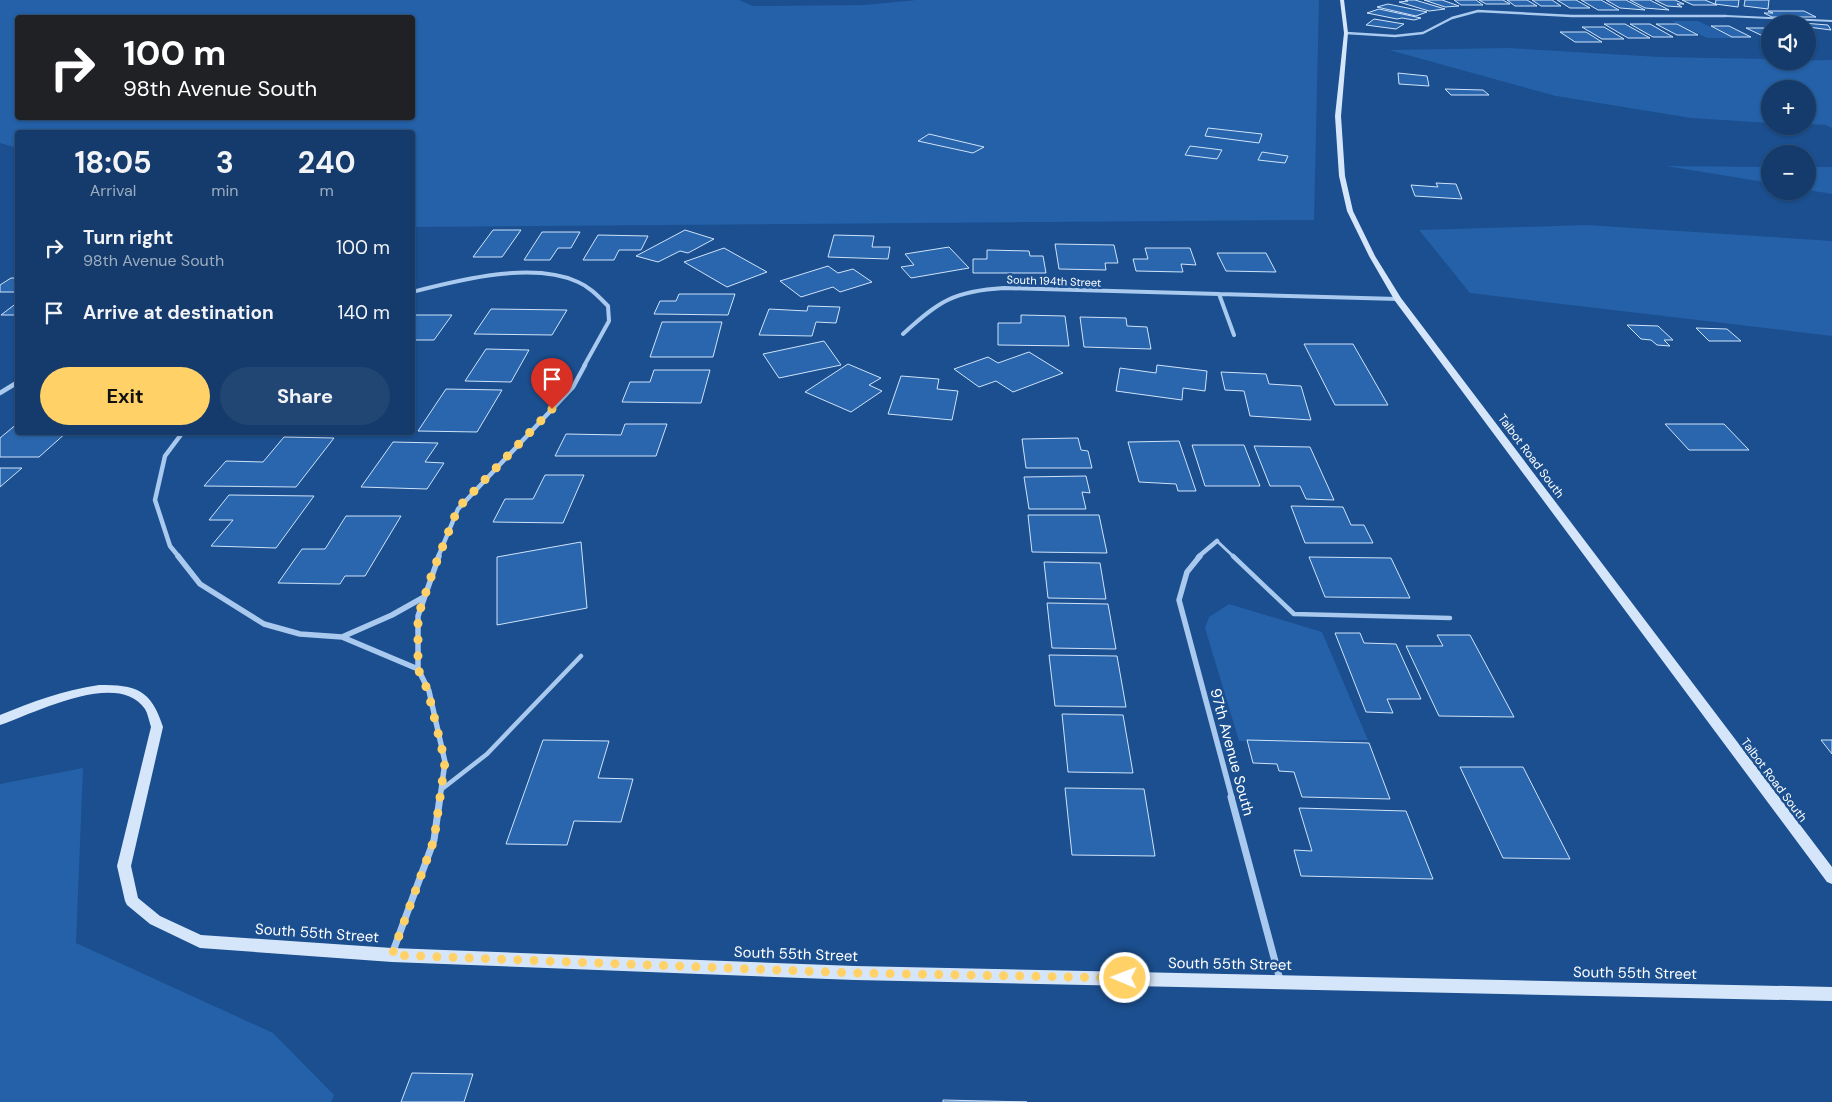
<!DOCTYPE html>
<html lang="en">
<head>
<meta charset="utf-8">
<style>
  body { margin:0; font-family:"DM Sans",sans-serif; background:#214673; color:#f1f3f6; height:100vh; display:flex; flex-direction:column; font-size:19px; white-space:nowrap }
  * { box-sizing:border-box; margin:0 }
  p { font-size:16px; color:#9dadc1 }
  .icon { flex:none; width:28px; height:28px; fill:none; stroke:currentColor; stroke-width:2; stroke-linecap:round; stroke-linejoin:round }
  .map { position:relative; flex:1; overflow:hidden }
  .side { position:absolute; left:15px; top:130px; width:400px; height:305px; display:flex; flex-direction:column; background:#143b6b; border-radius:5px; box-shadow:0 1px 4px #0004,0 0 0 1px #33557e }
  .side>* { flex:none }
  .banner { position:absolute; left:15px; top:15px; width:400px; height:105px; border-radius:5px; box-shadow:0 1px 4px #0004,0 0 0 1px #33557e; background:#202124; color:#fff; overflow:hidden }
  .fabs { position:absolute; left:1761px; top:15px; display:grid; gap:10px }
  .fabs a { display:grid; place-items:center; width:55px; height:55px; border-radius:50%; background:#143b6b; box-shadow:0 1px 4px #0004,0 0 0 1px #33557e; font-size:25px }
  .pin { position:absolute; display:grid; place-items:center; width:42px; height:42px; color:#fff; margin:-51px -21px; border-radius:50% 50% 50% 0; rotate:-45deg; box-shadow:0 0 5px #0007 }
  .pin .icon { rotate:45deg }
  .me { position:absolute; width:55px; margin:-28px; rotate:271deg; stroke-linejoin:round; filter:drop-shadow(0 0 4px #0008) }
  .turn { display:flex; align-items:center; gap:18px; height:105px; padding:0 25px; font-size:22px }
  .turn .icon { width:65px; height:65px; stroke-width:2.5 }
  .turn b { display:block; font-size:35px; line-height:42px }
  .eta { display:flex; justify-content:space-evenly; align-items:center; height:85px; text-align:center }
  .eta b { font-size:30px; font-weight:700; line-height:35px }
  .button { display:flex; gap:10px; margin-top:auto; padding:10px 25px }
  .button a { flex:1; height:58px; border-radius:30px; background:#ffd166; color:#111; font-size:20px; font-weight:700; line-height:58px; text-align:center }
  .button a+a { background:#214673; color:#f1f3f6 }
  ul { padding:0; list-style:none }
  li { display:flex; align-items:center; gap:15px; height:65px; padding:0 25px }
  li div { flex:1 }
  li b { display:block; font-size:19px }
  li em { font-style:normal }
  .map>svg:first-child { display:block }
  .green { fill:#2461a8; fill-rule:evenodd }
  .building { fill:#2a66ad; stroke:#cfe3fa }
  .lines { fill:none; stroke-linecap:round; stroke-linejoin:round }
  .lane-far2 { stroke:#a9c9ee; stroke-width:2 }
  .lane-far1 { stroke:#a9c9ee; stroke-width:3 }
  .lane { stroke:#a9c9ee; stroke-width:4.5 }
  .street-far4 { stroke:#a9c9ee; stroke-width:2.5 }
  .street-far3 { stroke:#a9c9ee; stroke-width:4 }
  .street-far2 { stroke:#a9c9ee; stroke-width:4.5 }
  .street-far1 { stroke:#a9c9ee; stroke-width:5.5 }
  .street { stroke:#a9c9ee; stroke-width:7 }
  .secondary { fill:#d6e6fa; fill-rule:evenodd }
  .route { stroke:#ffd166; stroke-width:9; stroke-dasharray:0 16.2 }
  .labels { text-anchor:middle; stroke-width:5; stroke-linejoin:round; paint-order:stroke }
  .far-street-label { font-size:11px; fill:#fff; stroke:#1b4f8f }
  .street-label { font-size:12px; fill:#fff; stroke:#1b4f8f }
  .near-street-label { font-size:15px; fill:#fff; stroke:#1b4f8f }
</style>
</head>
<body>
<div class="map">
<svg width="1832" height="1102" viewBox="0 0 1832 1102">
  <rect width="100%" height="100%" fill="#1b4f8f"/>
  <path class="green" d="M 0,0 L 739,0 L 753,6 L 864,5 L 916,0 L 1319,0 L 1314,220 L 413,227 L 412,132 L 18,132 L 17,148 L 0,143 ZM 18,18 L 412,18 L 412,118 L 18,118 Z
    M 1672,21 L 1698,21 L 1734,38 L 1707,38 Z
    M 1508,48 L 1660,57 L 1770,59 L 1770,61 L 1832,60 L 1832,128 L 1826,125 L 1808,124 L 1808,89 L 1770,89 L 1770,123 L 1691,118 L 1556,96 L 1389,50 Z
    M 1666,166 L 1770,167 L 1770,183 Z
    M 1808,167 L 1832,167 L 1832,194 L 1808,190 Z
    M 1587,225 L 1832,241 L 1832,336 L 1470,293 L 1419,230 Z
    M 1229,604 L 1322,632 L 1368,740 L 1239,741 L 1205,628 L 1209,617 Z
    M 83,768 L 76,943 L 273,1033 L 334,1095 L 331,1102 L 0,1102 L 0,784 Z"/>
  <path class="building" d="M 1405,0 L 1415,0 L 1445,9 L 1429,11 L 1399,2 L 1408,1 Z
    M 1424,0 L 1442,0 L 1459,6 L 1445,7 Z
    M 1454,0 L 1476,0 L 1483,5 L 1461,5 Z
    M 1479,0 L 1503,0 L 1510,4 L 1486,4 Z
    M 1507,0 L 1527,0 L 1537,6 L 1515,6 Z
    M 1532,0 L 1552,0 L 1561,6 L 1541,6 Z
    M 1557,0 L 1576,0 L 1590,8 L 1570,8 Z
    M 1581,0 L 1601,0 L 1619,10 L 1598,10 Z
    M 1606,0 L 1626,0 L 1645,10 L 1620,8 Z
    M 1630,0 L 1650,0 L 1669,10 L 1645,8 Z
    M 1655,0 L 1675,0 L 1684,4 L 1677,4 L 1682,7 L 1667,6 Z
    M 1682,0 L 1705,0 L 1717,5 L 1693,5 Z
    M 1716,0 L 1739,0 L 1738,7 L 1715,4 Z
    M 1745,0 L 1769,0 L 1768,9 L 1744,6 Z
    M 1388,4 L 1427,12 L 1416,16 L 1377,7 Z
    M 1379,9 L 1421,18 L 1414,20 L 1402,18 L 1397,19 L 1367,13 Z
    M 1768,11 L 1804,11 L 1816,17 L 1772,17 L 1764,13 L 1773,13 Z
    M 1374,19 L 1404,24 L 1396,29 L 1366,25 Z
    M 1777,21 L 1828,25 L 1831,30 L 1808,27 L 1808,24 L 1778,24 Z
    M 1604,24 L 1625,24 L 1650,38 L 1628,38 Z
    M 1630,24 L 1650,24 L 1673,37 L 1653,37 Z
    M 1656,24 L 1677,24 L 1698,35 L 1677,35 Z
    M 1711,26 L 1729,26 L 1751,37 L 1732,37 Z
    M 1582,27 L 1604,27 L 1624,39 L 1602,39 Z
    M 1746,28 L 1769,28 L 1770,37 L 1765,37 Z
    M 1560,32 L 1586,32 L 1602,42 L 1575,42 Z
    M 1398,73 L 1427,76 L 1429,86 L 1399,84 Z
    M 1445,89 L 1483,90 L 1489,95 L 1451,95 Z
    M 1208,128 L 1262,134 L 1259,143 L 1205,136 Z
    M 929,134 L 984,147 L 973,153 L 918,141 Z
    M 1190,146 L 1222,150 L 1217,159 L 1185,155 Z
    M 1262,152 L 1288,156 L 1285,163 L 1258,160 Z
    M 1436,183 L 1456,184 L 1462,199 L 1415,196 L 1411,185 L 1438,187 Z
    M 493,230 L 521,230 L 502,257 L 473,257 Z
    M 685,230 L 714,239 L 688,253 L 680,251 L 658,262 L 636,256 Z
    M 542,232 L 580,232 L 571,248 L 558,248 L 550,260 L 524,260 Z
    M 598,235 L 648,236 L 641,250 L 619,250 L 614,260 L 583,260 Z
    M 834,235 L 874,236 L 872,247 L 890,247 L 888,259 L 828,257 Z
    M 1055,244 L 1114,245 L 1118,263 L 1105,263 L 1106,270 L 1059,269 Z
    M 949,247 L 969,268 L 911,278 L 901,267 L 914,265 L 905,254 Z
    M 724,248 L 767,272 L 727,287 L 684,262 Z
    M 1145,248 L 1190,248 L 1196,265 L 1181,264 L 1183,272 L 1136,271 L 1133,259 L 1148,259 Z
    M 987,250 L 1029,251 L 1030,256 L 1043,256 L 1046,273 L 973,273 L 973,259 L 987,259 Z
    M 1217,253 L 1266,253 L 1276,272 L 1226,271 Z
    M 828,266 L 838,273 L 853,269 L 872,282 L 840,292 L 833,287 L 801,297 L 780,281 Z
    M 11,278 L 18,278 L 18,292 L 0,292 L 0,285 Z
    M 679,294 L 735,294 L 728,315 L 654,314 L 660,301 L 676,301 Z
    M 18,302 L 18,315 L 1,315 Z
    M 808,306 L 840,307 L 836,323 L 816,322 L 812,336 L 759,335 L 769,309 L 807,311 Z
    M 491,309 L 567,310 L 552,335 L 474,334 Z
    M 412,315 L 452,315 L 434,340 L 412,340 Z
    M 1021,315 L 1065,316 L 1069,346 L 998,345 L 998,323 L 1021,323 Z
    M 1080,317 L 1126,318 L 1127,326 L 1147,327 L 1151,349 L 1084,347 Z
    M 662,322 L 722,322 L 713,357 L 650,357 Z
    M 1627,325 L 1658,326 L 1673,340 L 1664,340 L 1670,346 L 1657,345 L 1651,340 L 1641,339 Z
    M 1696,328 L 1727,329 L 1741,341 L 1709,341 Z
    M 824,341 L 841,365 L 779,378 L 763,354 Z
    M 1304,344 L 1353,344 L 1388,405 L 1335,405 Z
    M 486,349 L 529,350 L 511,382 L 465,381 Z
    M 1029,352 L 1063,373 L 1013,392 L 996,381 L 979,387 L 954,369 L 988,357 L 998,363 Z
    M 848,364 L 881,378 L 869,385 L 882,391 L 851,412 L 805,392 Z
    M 1157,365 L 1207,371 L 1205,391 L 1183,388 L 1182,400 L 1116,391 L 1120,368 L 1156,373 Z
    M 654,370 L 710,370 L 701,403 L 622,402 L 630,382 L 650,382 Z
    M 1221,372 L 1266,374 L 1269,384 L 1301,386 L 1311,420 L 1250,416 L 1244,391 L 1225,390 Z
    M 901,376 L 939,379 L 937,389 L 958,391 L 952,420 L 888,414 Z
    M 446,389 L 502,390 L 477,432 L 418,431 Z
    M 18,423 L 18,432 L 67,432 L 39,457 L 0,457 L 0,438 Z
    M 625,424 L 667,424 L 656,456 L 555,456 L 566,434 L 621,435 Z
    M 1665,424 L 1724,424 L 1749,450 L 1689,450 Z
    M 284,437 L 334,438 L 296,487 L 204,486 L 226,461 L 263,462 Z
    M 1078,438 L 1081,450 L 1088,451 L 1092,468 L 1026,468 L 1022,439 Z
    M 1179,441 L 1196,491 L 1178,491 L 1176,484 L 1139,482 L 1128,442 Z
    M 393,442 L 438,443 L 425,462 L 444,463 L 427,489 L 361,487 Z
    M 1192,445 L 1244,445 L 1260,486 L 1205,486 Z
    M 1254,446 L 1310,447 L 1334,500 L 1306,499 L 1300,486 L 1270,486 Z
    M 0,468 L 22,468 L 0,487 Z
    M 545,475 L 584,475 L 563,523 L 493,522 L 505,499 L 533,499 Z
    M 1086,476 L 1090,493 L 1082,492 L 1086,509 L 1029,509 L 1024,477 Z
    M 229,495 L 314,496 L 276,548 L 211,546 L 233,520 L 209,520 Z
    M 1291,506 L 1343,507 L 1351,525 L 1364,525 L 1373,543 L 1305,543 Z
    M 1028,515 L 1099,515 L 1107,553 L 1032,552 Z
    M 346,516 L 401,516 L 365,576 L 345,576 L 340,584 L 278,583 L 302,549 L 325,549 Z
    M 581,542 L 587,608 L 497,625 L 497,557 Z
    M 1309,557 L 1391,558 L 1410,598 L 1325,597 Z
    M 1044,562 L 1100,563 L 1106,599 L 1048,598 Z
    M 1047,603 L 1108,604 L 1116,649 L 1052,648 Z
    M 1335,633 L 1360,633 L 1364,643 L 1396,644 L 1421,699 L 1387,699 L 1393,713 L 1366,712 Z
    M 1437,635 L 1470,635 L 1514,717 L 1439,716 L 1406,646 L 1443,646 Z
    M 1049,655 L 1117,656 L 1126,707 L 1055,706 Z
    M 1062,714 L 1123,715 L 1133,773 L 1068,772 Z
    M 543,740 L 609,741 L 598,778 L 633,779 L 621,822 L 574,821 L 567,845 L 506,844 Z
    M 1247,740 L 1369,743 L 1390,799 L 1302,797 L 1294,772 L 1279,771 L 1277,764 L 1253,763 Z
    M 1821,740 L 1832,740 L 1832,754 Z
    M 1460,767 L 1523,767 L 1570,859 L 1503,858 Z
    M 1065,788 L 1144,789 L 1155,856 L 1072,855 Z
    M 1299,808 L 1406,811 L 1433,879 L 1301,876 L 1294,850 L 1312,851 Z
    M 412,1073 L 473,1074 L 464,1102 L 401,1102 Z
    M 943,1100 L 1027,1102 L 943,1102 Z"/>
  <g class="lines">
    <path class="lane-far2" d="M 1726,16 L 1832,21"/>
    <path class="lane-far1" d="M 1217,541 L 1234,557"/>
    <path class="lane" d="M 1233,556 L 1294,614 L 1450,618
      M 442,789 L 487,754 L 581,656"/>
    <path class="street-far4" d="M 1346,33 L 1395,36 L 1423,33 L 1452,18 L 1478,11 L 1572,16 L 1726,16"/>
    <path class="street-far3" d="M 412,292 C 459,280 532,261 578,282 C 590,287 599,297 608,306 L 609,321 L 584,366
      M 1219,294 L 1234,335
      M 903,334 C 939,301 954,291 1004,288 L 1398,299"/>
    <path class="street-far2" d="M 0,393 L 18,382
      M 179,557 L 170,546 L 155,500 L 165,456 L 183,432
      M 438,557 L 458,509 L 573,387 L 585,365
      M 1198,557 L 1217,541"/>
    <path class="street-far1" d="M 178,556 L 200,584 L 264,624 L 300,634 L 342,637 L 418,669
      M 439,556 L 418,616 L 418,669 L 429,691 L 445,762 L 440,798
      M 1200,556 L 1187,572 L 1179,600 L 1232,798
      M 342,637 L 392,615 L 424,597"/>
    <path class="street" d="M 1231,797 L 1280,980
      M 392,954 L 434,840 L 440,797"/>
    <path class="secondary" d="M 1340,0 L 1344,0 L 1348,33 L 1341,116 L 1345,176 L 1353,211 L 1375,256 L 1401,298 L 1832,867 L 1832,884 L 1827,882 L 1395,301 L 1369,256 L 1347,211 L 1339,176 L 1335,116 L 1344,33 Z
      M 99,685 C 136,685 151,689 163,727 L 131,866 L 138,898 L 160,916 L 201,935 L 392,948 L 855,966 L 1832,987 L 1832,1001 L 855,980 L 392,962 L 200,948 L 150,924 L 127,905 L 125,901 L 117,866 L 151,727 C 149,721 148,714 145,709 C 118,669 33,714 0,725 L 0,715 C 32,702 64,690 99,685 Z"/>
  </g>
  <g class="lines">
    <path class="route" d="M 552,409 L 458,508 L 433,571 L 418,616 L 418,669 L 428,691 L 445,762 L 434,840 L 392,955 L 855,973 L 1125,978"/>
  </g>
  <g class="labels">
    <g class="far-street-label">
      <text transform="translate(1054 281) rotate(2)" y="4">South 194th Street</text>
    </g>
    <g class="street-label">
      <text transform="translate(1531 456) rotate(53)" y="4">Talbot Road South</text>
      <text transform="translate(1774 780) rotate(53)" y="4">Talbot Road South</text>
    </g>
    <g class="near-street-label">
      <text transform="translate(1232 752) rotate(75)" y="5">97th Avenue South</text>
      <text transform="translate(317 933) rotate(4)" y="5">South 55th Street</text>
      <text transform="translate(796 954) rotate(2)" y="5">South 55th Street</text>
      <text transform="translate(1230 964) rotate(1)" y="5">South 55th Street</text>
      <text transform="translate(1635 973) rotate(1)" y="5">South 55th Street</text>
    </g>
  </g>
</svg>
<div class="fabs">
<a><svg class="icon" aria-label="sound" viewBox="0 0 24 24"><path d="M4 9h4l5-4v14l-5-4H4zM17 9q2 3 0 6"/></svg></a>
<a>+</a>
<a>−</a>
</div>
<div class="pin" style="left:552px;top:409px;background:#d93025"><svg class="icon" aria-label="arrive" viewBox="0 0 24 24"><path d="M6 21V4h12l-3 4 3 4H6"/></svg></div>
<svg class="me" style="left:1125px;top:978px" viewBox="-20 -20 40 40"><circle r="17" fill="#ffd166" stroke="#fff" stroke-width="3"/><path d="M0-11L8 9 0 5-8 9z" fill="#fff"/></svg>
<div class="banner">
<div class="turn"><svg class="icon" aria-label="right" viewBox="0 0 24 24"><path d="M7 20v-9h11M14 6l5 5-5 5"/></svg><div><b>100 m</b>98th Avenue South</div></div>
</div>
<section class="side">
<div class="eta">
<div><b>18:05</b><p>Arrival</p></div>
<div><b>3</b><p>min</p></div>
<div><b>240</b><p>m</p></div>
</div>
<ul>
<li><svg class="icon" aria-label="right" viewBox="0 0 24 24"><path d="M7 20v-9h11M14 6l5 5-5 5"/></svg><div><b>Turn right</b><p>98th Avenue South</p></div><em>100 m</em></li>
<li><svg class="icon" aria-label="arrive" viewBox="0 0 24 24"><path d="M6 21V4h12l-3 4 3 4H6"/></svg><div><b>Arrive at destination</b></div><em>140 m</em></li>
</ul>
<div class="button"><a>Exit</a><a>Share</a></div>
</section>
</div>
</body>
</html>
